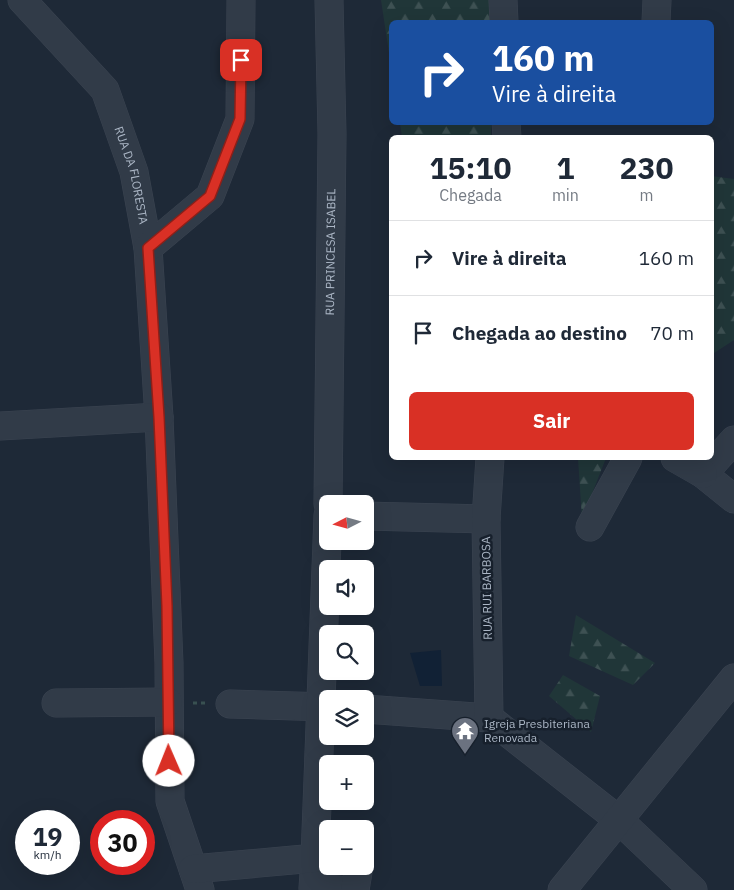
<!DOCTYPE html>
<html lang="pt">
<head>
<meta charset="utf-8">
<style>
  body { margin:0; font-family:"IBM Plex Sans",sans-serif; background:#f6f6f7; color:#1f2937; height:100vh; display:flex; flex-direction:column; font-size:19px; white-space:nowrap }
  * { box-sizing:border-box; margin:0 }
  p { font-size:16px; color:#747a83 }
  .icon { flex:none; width:28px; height:28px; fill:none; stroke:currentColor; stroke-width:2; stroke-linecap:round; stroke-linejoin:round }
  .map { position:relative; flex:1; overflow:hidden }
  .drawer { position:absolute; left:389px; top:135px; width:325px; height:325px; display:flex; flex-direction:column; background:#fff; border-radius:8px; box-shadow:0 5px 20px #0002 }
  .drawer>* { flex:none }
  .guide { position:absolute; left:389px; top:20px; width:325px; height:105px; border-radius:8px; box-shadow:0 5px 20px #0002; background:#1a4fa0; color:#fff; overflow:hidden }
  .needle { width:32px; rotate:264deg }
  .fabs { position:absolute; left:319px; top:495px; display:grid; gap:10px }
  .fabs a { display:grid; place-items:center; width:55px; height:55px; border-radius:8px; background:#fff; box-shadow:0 5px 20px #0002; font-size:25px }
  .speed { position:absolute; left:15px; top:810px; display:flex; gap:10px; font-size:25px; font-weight:700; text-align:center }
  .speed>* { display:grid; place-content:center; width:65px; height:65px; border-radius:50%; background:#fff; box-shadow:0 5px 20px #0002; line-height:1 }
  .speed small { font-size:12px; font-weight:400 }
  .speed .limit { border:8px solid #d22; background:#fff; color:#111 }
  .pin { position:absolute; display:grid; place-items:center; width:42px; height:42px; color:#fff; margin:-21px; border-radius:10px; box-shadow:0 2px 8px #0006 }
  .me { position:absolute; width:55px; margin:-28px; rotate:359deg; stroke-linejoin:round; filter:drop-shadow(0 0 4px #0008) }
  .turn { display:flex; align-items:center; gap:18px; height:105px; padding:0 20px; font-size:22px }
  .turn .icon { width:65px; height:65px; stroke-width:2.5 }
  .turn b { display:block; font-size:35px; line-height:42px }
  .eta { display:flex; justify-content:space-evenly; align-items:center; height:85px; text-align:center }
  .eta b { font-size:30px; font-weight:700; line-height:35px }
  .action { display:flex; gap:10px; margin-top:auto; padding:10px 20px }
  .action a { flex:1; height:58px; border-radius:8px; background:#d93025; color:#fff; font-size:20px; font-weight:700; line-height:58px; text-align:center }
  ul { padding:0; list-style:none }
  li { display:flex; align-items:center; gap:15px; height:75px; padding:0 20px; border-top:1px solid #e0e1e3 }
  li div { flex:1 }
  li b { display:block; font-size:19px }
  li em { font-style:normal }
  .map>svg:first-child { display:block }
  .forest { fill:url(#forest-firs) }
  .water { fill:#112135 }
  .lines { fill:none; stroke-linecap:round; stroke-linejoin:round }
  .minor-casing { stroke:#3b4451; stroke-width:29 }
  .path { stroke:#385051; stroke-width:3; stroke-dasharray:4 4; stroke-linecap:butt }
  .minor { stroke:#313b48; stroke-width:28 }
  .route-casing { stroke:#8d1f18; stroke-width:12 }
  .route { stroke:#d93025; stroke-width:9 }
  .labels { text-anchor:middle; stroke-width:5; stroke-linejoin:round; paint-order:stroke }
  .street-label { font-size:12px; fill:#abb6c5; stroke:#17202c }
  .poi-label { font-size:12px; fill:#abb6c5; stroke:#17202c; text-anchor:start }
</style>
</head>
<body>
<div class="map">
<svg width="734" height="890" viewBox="0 0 734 890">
  <defs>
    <pattern id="forest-firs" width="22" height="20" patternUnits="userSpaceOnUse" patternTransform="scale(1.25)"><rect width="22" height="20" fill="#203638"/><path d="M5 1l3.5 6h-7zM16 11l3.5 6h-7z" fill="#3e5153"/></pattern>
  </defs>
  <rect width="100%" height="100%" fill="#1e2937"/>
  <path class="forest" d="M 381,0 L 491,0 L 491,22 L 391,22 L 391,66 Z
    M 400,123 L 491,123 L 491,137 L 402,137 Z
    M 711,176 L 734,179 L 734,340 L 711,355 Z
    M 578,458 L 606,458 L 582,519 Z
    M 576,615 L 655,663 L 633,685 L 569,656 Z
    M 563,675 L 600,696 L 591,732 L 549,696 Z"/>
  <path class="water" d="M 441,650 L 442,686 L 420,686 L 410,653 Z"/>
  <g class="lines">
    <defs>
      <g id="minor">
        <path id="s1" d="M 22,0 L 105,90 L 134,172 L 148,248 L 159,417 L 169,663 L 170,801 L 200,890"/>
        <path d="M 503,0 L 504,22"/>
        <path d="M 656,22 L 657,0"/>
        <path d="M 506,122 L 507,138"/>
        <path d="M 148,248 L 210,196 L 240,119 L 241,0"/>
        <path d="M 0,426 L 159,417"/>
        <path d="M 734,440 L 703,474 L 734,499"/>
        <path d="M 675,458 L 703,474"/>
        <path id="s2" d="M 328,504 L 332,134 L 329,0"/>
        <path d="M 365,516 L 486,519"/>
        <path d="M 590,527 L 628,458"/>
        <path d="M 56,703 L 168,702"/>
        <path d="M 230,704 L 328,707"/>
        <path d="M 365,709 L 489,718"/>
        <path d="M 489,718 L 620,821 L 693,890"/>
        <path d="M 489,718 L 486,519 L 490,458"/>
        <path d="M 315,858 L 313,888 L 340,890"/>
        <path d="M 193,869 L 315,858 L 328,515"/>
        <path d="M 355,890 L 359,866"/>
        <path d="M 562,890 L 734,678"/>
      </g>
    </defs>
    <use href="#minor" class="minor-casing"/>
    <path class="path" d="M 193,703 L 206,703"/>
    <use href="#minor" class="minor"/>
  </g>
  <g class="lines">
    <defs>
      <path id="route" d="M 169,761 L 167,606 L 159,417 L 148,248 L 210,196 L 240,119 L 241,60"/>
    </defs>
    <use href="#route" class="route-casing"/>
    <use href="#route" class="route"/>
  </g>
  <defs>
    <symbol id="temple-pin" viewBox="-11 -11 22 30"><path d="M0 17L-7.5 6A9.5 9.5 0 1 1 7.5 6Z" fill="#6b7280" stroke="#17202c"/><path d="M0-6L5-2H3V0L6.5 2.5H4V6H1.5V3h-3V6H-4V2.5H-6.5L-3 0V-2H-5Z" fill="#fff"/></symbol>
  </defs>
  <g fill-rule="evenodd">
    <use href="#temple-pin" x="449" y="715" width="32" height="43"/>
  </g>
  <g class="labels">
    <g class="street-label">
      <text dy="4" stroke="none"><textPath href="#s1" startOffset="212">RUA DA FLORESTA</textPath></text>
      <text dy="4" stroke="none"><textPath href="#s2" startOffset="252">RUA PRINCESA ISABEL</textPath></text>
      <text transform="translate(487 588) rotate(-91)" y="4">RUA RUI BARBOSA</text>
    </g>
    <g class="poi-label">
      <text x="484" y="728">Igreja Presbiteriana<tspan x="484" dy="14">Renovada</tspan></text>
    </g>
  </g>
</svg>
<div class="fabs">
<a><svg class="needle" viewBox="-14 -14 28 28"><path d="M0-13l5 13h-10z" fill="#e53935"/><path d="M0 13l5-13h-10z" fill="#747a83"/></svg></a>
<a><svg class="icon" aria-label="sound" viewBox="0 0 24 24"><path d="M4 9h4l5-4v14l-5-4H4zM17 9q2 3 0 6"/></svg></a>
<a><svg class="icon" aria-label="search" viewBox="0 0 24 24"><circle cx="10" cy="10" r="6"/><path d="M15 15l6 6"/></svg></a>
<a><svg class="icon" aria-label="layers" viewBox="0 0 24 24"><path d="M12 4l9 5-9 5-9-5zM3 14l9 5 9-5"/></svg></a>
<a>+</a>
<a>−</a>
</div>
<div class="speed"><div>19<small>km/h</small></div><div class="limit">30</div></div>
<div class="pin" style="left:241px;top:60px;background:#d93025"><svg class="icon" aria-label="arrive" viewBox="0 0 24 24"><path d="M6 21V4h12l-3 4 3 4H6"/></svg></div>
<svg class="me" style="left:169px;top:761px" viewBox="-20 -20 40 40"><circle r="19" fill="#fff"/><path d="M0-13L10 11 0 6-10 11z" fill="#d93025"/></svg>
<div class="guide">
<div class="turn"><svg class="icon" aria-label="right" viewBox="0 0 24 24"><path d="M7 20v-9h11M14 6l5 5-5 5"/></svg><div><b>160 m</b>Vire à direita</div></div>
</div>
<section class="drawer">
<div class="eta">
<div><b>15:10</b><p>Chegada</p></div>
<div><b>1</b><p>min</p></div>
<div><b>230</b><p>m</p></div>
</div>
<ul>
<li><svg class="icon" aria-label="right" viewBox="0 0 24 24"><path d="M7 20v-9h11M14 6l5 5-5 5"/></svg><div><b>Vire à direita</b></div><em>160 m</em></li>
<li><svg class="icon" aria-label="arrive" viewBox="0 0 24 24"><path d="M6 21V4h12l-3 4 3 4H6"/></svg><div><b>Chegada ao destino</b></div><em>70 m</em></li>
</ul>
<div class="action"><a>Sair</a></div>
</section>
</div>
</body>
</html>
